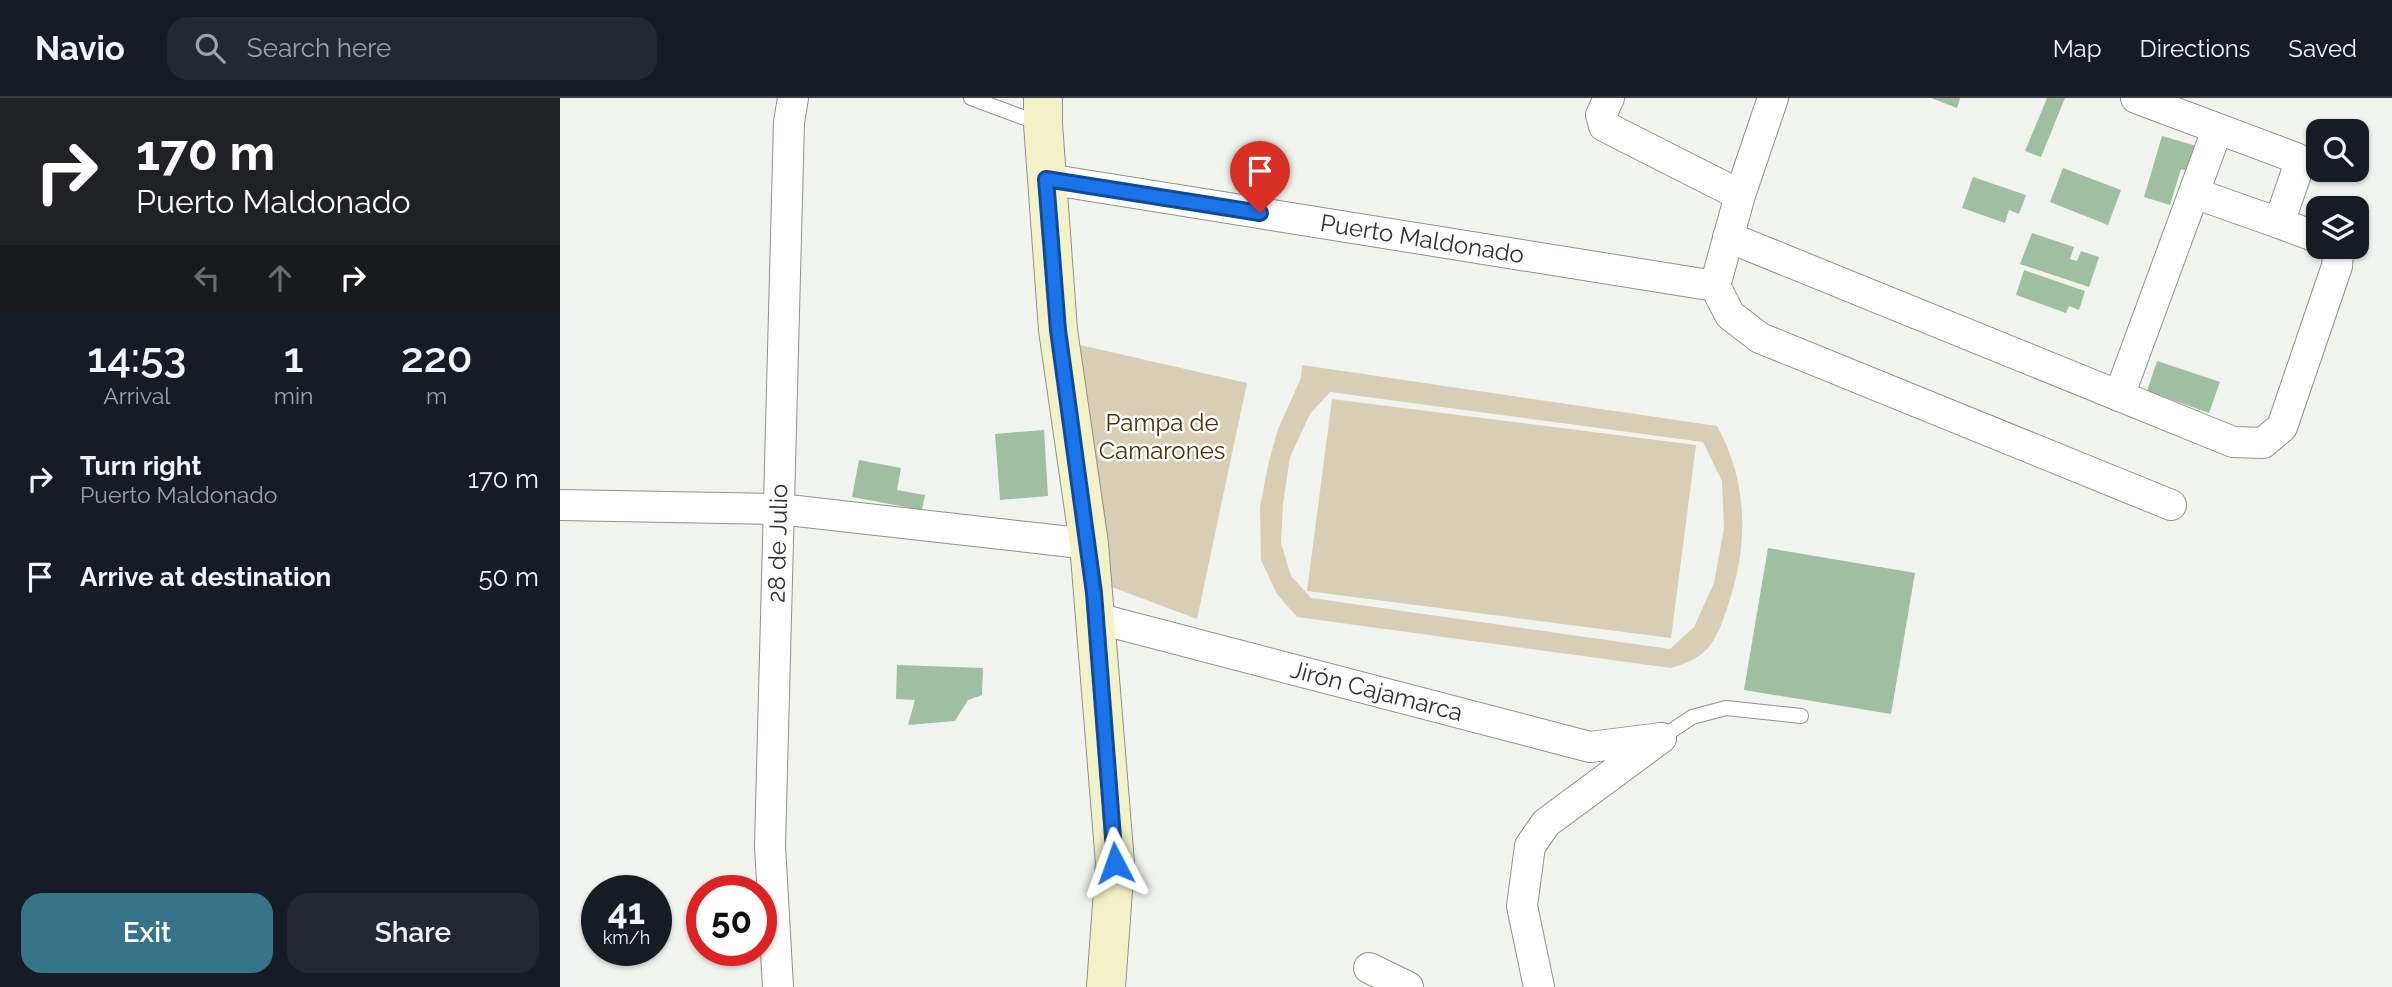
<!DOCTYPE html>
<html lang="en">
<head>
<meta charset="utf-8">
<style>
  body { margin:0; font-family:Raleway,sans-serif; background:#242831; color:#f1f3f6; height:100vh; display:flex; flex-direction:column; font-size:26px; white-space:nowrap }
  * { box-sizing:border-box; margin:0 }
  p { font-size:23px; color:#9ea1a6 }
  .icon { flex:none; width:38px; height:38px; fill:none; stroke:currentColor; stroke-width:2; stroke-linecap:round; stroke-linejoin:round }
  .map { position:relative; flex:1; overflow:hidden }
  .sheet { display:flex; flex-direction:column; background:#171b24; width:560px }
  .sheet>* { flex:none }
  .guide { background:#202124; color:#fff; overflow:hidden }
  .controls { position:absolute; left:1746px; top:21px; display:grid; gap:14px }
  .controls a { display:grid; place-items:center; width:63px; height:63px; border-radius:14px; background:#171b24; box-shadow:0 2px 5px #0004; font-size:35px }
  .speed { position:absolute; left:21px; top:777px; display:flex; gap:14px; font-size:35px; font-weight:700; text-align:center }
  .speed>* { display:grid; place-content:center; width:91px; height:91px; border-radius:50%; background:#171b24; box-shadow:0 2px 5px #0004; line-height:1 }
  .speed small { font-size:18px; font-weight:400 }
  .speed .limit { border:10px solid #d22; background:#fff; color:#111 }
  .pin { position:absolute; display:grid; place-items:center; width:60px; height:60px; color:#fff; margin:-72px -30px; border-radius:50% 50% 50% 0; rotate:-45deg; box-shadow:0 0 7px #0007 }
  .pin .icon { rotate:45deg }
  .me { position:absolute; width:77px; margin:-38px; rotate:356deg; stroke-linejoin:round; filter:drop-shadow(0 0 5px #0008) }
  .turn { display:flex; align-items:center; gap:24px; height:147px; padding:0 21px; font-size:32px }
  .turn .icon { width:91px; height:91px; stroke-width:2.5 }
  .turn b { display:block; font-size:49px; line-height:60px }
  .lanes { display:flex; align-items:center; height:66px; padding:0 21px; background:#0003; justify-content:center; gap:35px; direction:ltr }
  .lanes .off { opacity:.35 }
  .eta { display:flex; justify-content:space-evenly; align-items:center; height:119px; text-align:center }
  .eta b { font-size:42px; font-weight:600; line-height:49px }
  .button { display:flex; gap:14px; margin-top:auto; padding:14px 21px }
  .button a { flex:1; height:80px; border-radius:21px; background:#367489; color:#fff; font-size:28px; font-weight:600; line-height:80px; text-align:center }
  .button a+a { background:#242831; color:#f1f3f6 }
  ul { padding:0; list-style:none }
  li { display:flex; align-items:center; gap:21px; height:98px; padding:0 21px }
  li div { flex:1 }
  li b { display:block; font-size:26px }
  li em { font-style:normal }
  header { display:flex; align-items:center; gap:42px; box-sizing:border-box; height:98px; padding:0 35px; background:#171b24; border-bottom:2px solid #363941 }
  header strong { font-size:33px }
  nav { display:flex; gap:38px; margin-inline-start:auto; font-size:24px }
  .search { width:490px; height:63px; background:#242831; display:flex; align-items:center; gap:18px; box-sizing:border-box; padding:0 24px; border-radius:21px; color:#9ea1a6; font-size:26px }
  main { display:flex; flex:1; min-height:0 }
  .map>svg:first-child { display:block }
  .green { fill:#d8cdb5; fill-rule:evenodd }
  .building { fill:#a0bfa0 }
  .lines { fill:none; stroke-linecap:round; stroke-linejoin:round }
  .lane-casing { stroke:#8f918d; stroke-width:16 }
  .street-casing { stroke:#8f918d; stroke-width:32 }
  .secondary-casing { stroke:#8f918d; stroke-width:40 }
  .lane { stroke:#fff; stroke-width:14 }
  .street { stroke:#fff; stroke-width:30 }
  .secondary { stroke:#f3f1c8; stroke-width:38 }
  .route-casing { stroke:#114b97; stroke-width:18 }
  .route { stroke:#1a73e8; stroke-width:12 }
  .labels { text-anchor:middle; stroke-width:5; stroke-linejoin:round; paint-order:stroke }
  .street-label { font-size:24px; fill:#313230; stroke:#fff }
  .park-label { font-size:24px; fill:#453200; stroke:#fff }
</style>
</head>
<body>
<header>
<strong>Navio</strong>
<div class="search"><svg class="icon" aria-label="search" viewBox="0 0 24 24"><circle cx="10" cy="10" r="6"/><path d="M15 15l6 6"/></svg>Search here</div>
<nav><a>Map</a><a>Directions</a><a>Saved</a></nav>
</header>
<main>
<section class="sheet">
<div class="guide">
<div class="turn"><svg class="icon" aria-label="right" viewBox="0 0 24 24"><path d="M7 20v-9h11M14 6l5 5-5 5"/></svg><div><b>170 m</b>Puerto Maldonado</div></div>
<div class="lanes"><svg class="icon off" aria-label="left" viewBox="0 0 24 24"><path d="M17 20v-9H6M10 6l-5 5 5 5"/></svg><svg class="icon off" aria-label="ahead" viewBox="0 0 24 24"><path d="M12 20V5M6 11l6-6 6 6"/></svg><svg class="icon" aria-label="right" viewBox="0 0 24 24"><path d="M7 20v-9h11M14 6l5 5-5 5"/></svg></div>
</div>
<div class="eta">
<div><b>14:53</b><p>Arrival</p></div>
<div><b>1</b><p>min</p></div>
<div><b>220</b><p>m</p></div>
</div>
<ul>
<li><svg class="icon" aria-label="right" viewBox="0 0 24 24"><path d="M7 20v-9h11M14 6l5 5-5 5"/></svg><div><b>Turn right</b><p>Puerto Maldonado</p></div><em>170 m</em></li>
<li><svg class="icon" aria-label="arrive" viewBox="0 0 24 24"><path d="M6 21V4h12l-3 4 3 4H6"/></svg><div><b>Arrive at destination</b></div><em>50 m</em></li>
</ul>
<div class="button"><a>Exit</a><a>Share</a></div>
</section>
<div class="map">
<svg width="1832" height="889" viewBox="0 0 1832 889">
  <rect width="100%" height="100%" fill="#f1f3ef"/>
  <path class="green" d="M 520,247 L 687,285 L 637,521 L 549,488 Z
    M 742,267 L 1157,328 C 1187,382 1189,442 1170,501 C 1165,517 1159,537 1148,550 C 1138,561 1124,566 1111,570 L 737,519 L 717,496 L 701,462 L 700,409 L 709,363 L 718,331 L 741,280 ZM 770,294 L 1143,344 L 1162,383 L 1164,430 L 1154,485 L 1134,529 L 1110,551 L 751,500 L 731,478 L 721,445 L 723,405 L 730,359 L 750,316 Z
    M 772,301 L 1136,347 L 1111,540 L 747,493 Z"/>
  <path class="building" d="M 1371,0 L 1400,0 L 1397,10 Z
    M 1487,0 L 1505,0 L 1481,59 L 1465,53 Z
    M 1602,38 L 1637,48 L 1629,74 L 1621,71 L 1610,107 L 1584,99 Z
    M 1503,70 L 1561,92 L 1548,127 L 1490,104 Z
    M 1413,79 L 1466,97 L 1459,116 L 1449,112 L 1445,125 L 1402,110 Z
    M 1472,135 L 1514,149 L 1510,161 L 1517,163 L 1521,153 L 1539,159 L 1529,189 L 1460,166 Z
    M 1464,172 L 1525,193 L 1519,212 L 1509,208 L 1506,215 L 1456,197 Z
    M 1597,263 L 1660,284 L 1649,315 L 1587,293 Z
    M 484,332 L 488,398 L 440,402 L 435,336 Z
    M 299,362 L 341,370 L 337,392 L 365,397 L 362,412 L 292,399 Z
    M 1208,450 L 1355,475 L 1331,616 L 1184,592 Z
    M 337,567 L 423,570 L 422,597 L 408,602 L 395,623 L 348,627 L 355,602 L 336,601 Z"/>
  <g class="lines">
    <defs>
      <path id="lane" d="M 411,0 L 481,26
        M 1101,640 L 1132,619 L 1166,610 L 1241,618"/>
      <g id="street">
        <path d="M 1049,0 L 1041,17 L 1044,28 L 1180,97"/>
        <path d="M 1213,0 L 1180,97 L 1155,188 L 1170,217 L 1200,240 L 1611,407"/>
        <path d="M 1576,0 L 1736,60 L 1739,65 L 1738,70 L 1719,125 L 1759,140"/>
        <path id="s1" d="M 487,81 L 1155,188"/>
        <path d="M 1634,95 L 1719,125"/>
        <path d="M 1168,139 L 1673,344 L 1703,345 L 1722,329 L 1777,168 L 1778,156 L 1774,149"/>
        <path d="M 1559,298 L 1657,32"/>
        <path d="M 0,407 L 219,411 L 529,446"/>
        <path id="s2" d="M 536,520 L 1030,649 L 1101,640"/>
        <path d="M 809,870 L 848,889"/>
        <path id="s3" d="M 218,889 L 210,748 L 229,24 L 233,0"/>
        <path d="M 979,889 L 962,808 L 970,748 L 986,725 L 1101,640"/>
      </g>
      <path id="secondary" d="M 483,0 L 483,26 L 498,232 L 529,446 L 555,765 L 546,889"/>
    </defs>
    <use href="#lane" class="lane-casing"/>
    <use href="#street" class="street-casing"/>
    <use href="#secondary" class="secondary-casing"/>
    <use href="#lane" class="lane"/>
    <use href="#street" class="street"/>
    <use href="#secondary" class="secondary"/>
  </g>
  <g class="lines">
    <defs>
      <path id="route" d="M 555,765 L 534,495 L 498,232 L 486,81 L 700,115"/>
    </defs>
    <use href="#route" class="route-casing"/>
    <use href="#route" class="route"/>
  </g>
  <g class="labels">
    <g class="street-label">
      <text dy="8" stroke="none"><textPath href="#s1" startOffset="380">Puerto Maldonado</textPath></text>
      <text dy="8" stroke="none"><textPath href="#s3" startOffset="444">28 de Julio</textPath></text>
      <text dy="8" stroke="none"><textPath href="#s2" startOffset="290">Jirón Cajamarca</textPath></text>
    </g>
    <g class="park-label">
      <text x="602" y="333">Pampa de<tspan x="602" dy="28">Camarones</tspan></text>
    </g>
  </g>
</svg>
<div class="controls">
<a><svg class="icon" aria-label="search" viewBox="0 0 24 24"><circle cx="10" cy="10" r="6"/><path d="M15 15l6 6"/></svg></a>
<a><svg class="icon" aria-label="layers" viewBox="0 0 24 24"><path d="M12 4l9 5-9 5-9-5zM3 14l9 5 9-5"/></svg></a>
</div>
<div class="speed"><div>41<small>km/h</small></div><div class="limit">50</div></div>
<div class="pin" style="left:700px;top:115px;background:#d93025"><svg class="icon" aria-label="arrive" viewBox="0 0 24 24"><path d="M6 21V4h12l-3 4 3 4H6"/></svg></div>
<svg class="me" style="left:555px;top:765px" viewBox="-20 -20 40 40"><path d="M0-17L14 15 0 8-14 15z" fill="#1a73e8" stroke="#fff" stroke-width="4"/></svg>
</div>
</main>
</body>
</html>
